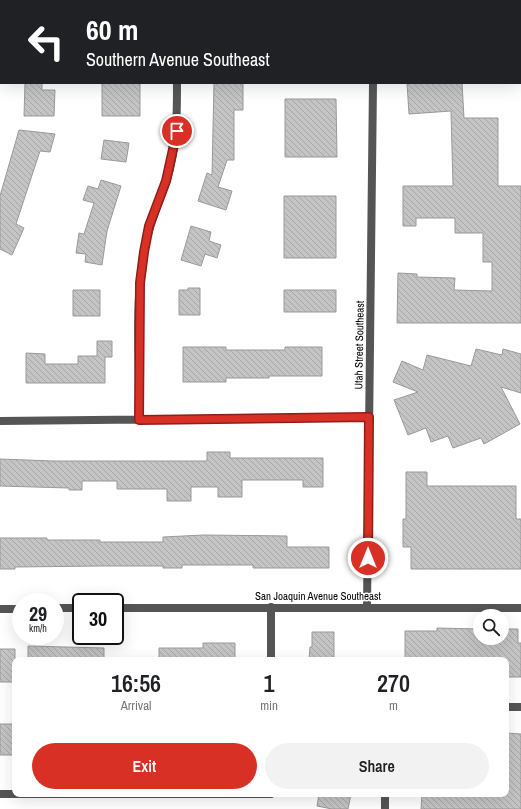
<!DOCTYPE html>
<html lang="en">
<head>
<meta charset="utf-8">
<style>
  body { margin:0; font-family:"Archivo Narrow",sans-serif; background:#f2f2f2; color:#202124; height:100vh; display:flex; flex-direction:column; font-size:15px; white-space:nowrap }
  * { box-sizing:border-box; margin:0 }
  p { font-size:13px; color:#757577 }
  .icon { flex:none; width:22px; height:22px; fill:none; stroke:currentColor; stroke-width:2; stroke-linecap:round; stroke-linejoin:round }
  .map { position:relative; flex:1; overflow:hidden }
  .details { position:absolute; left:12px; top:657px; width:497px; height:140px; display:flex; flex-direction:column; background:#fff; border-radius:8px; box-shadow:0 4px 16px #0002 }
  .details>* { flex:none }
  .banner { position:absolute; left:0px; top:0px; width:521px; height:84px; box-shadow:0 4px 16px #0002; background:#202124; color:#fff; overflow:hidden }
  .fabs { position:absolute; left:473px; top:609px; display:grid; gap:8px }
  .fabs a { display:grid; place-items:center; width:36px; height:36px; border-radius:50%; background:#fff; box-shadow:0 4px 16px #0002; font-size:20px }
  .speed { position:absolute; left:12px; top:593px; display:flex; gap:8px; font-size:20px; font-weight:700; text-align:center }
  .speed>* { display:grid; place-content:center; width:52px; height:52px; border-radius:50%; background:#fff; box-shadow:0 4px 16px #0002; line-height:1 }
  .speed small { font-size:10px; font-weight:400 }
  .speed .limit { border:2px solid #111; border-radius:6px; background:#fff; color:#111 }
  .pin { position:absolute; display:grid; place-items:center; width:34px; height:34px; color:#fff; margin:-17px; border:2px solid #fff; border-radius:50%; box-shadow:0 1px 4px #0007 }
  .me { position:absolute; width:44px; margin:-22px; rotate:0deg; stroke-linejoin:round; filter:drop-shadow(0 0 3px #0008) }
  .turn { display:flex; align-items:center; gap:14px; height:84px; padding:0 20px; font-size:18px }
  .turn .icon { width:52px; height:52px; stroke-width:2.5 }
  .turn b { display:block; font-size:28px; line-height:34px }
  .eta { display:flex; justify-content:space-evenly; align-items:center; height:68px; text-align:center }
  .eta b { font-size:24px; font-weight:600; line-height:28px }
  .cta { display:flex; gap:8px; margin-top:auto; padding:8px 20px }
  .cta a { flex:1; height:46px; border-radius:24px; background:#d93025; color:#fff; font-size:16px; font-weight:600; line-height:46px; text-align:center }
  .cta a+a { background:#f2f2f2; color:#202124 }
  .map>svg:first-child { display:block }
  .building { fill:url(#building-back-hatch); stroke:#999 }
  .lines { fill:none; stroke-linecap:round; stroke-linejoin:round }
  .minor { stroke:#555; stroke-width:8 }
  .route-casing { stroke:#8d1f18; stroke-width:10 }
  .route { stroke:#d93025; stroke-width:7 }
  .labels { text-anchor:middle; stroke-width:3; stroke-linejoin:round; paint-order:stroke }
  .street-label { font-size:11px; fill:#000; stroke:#fff }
</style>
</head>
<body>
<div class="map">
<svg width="521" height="809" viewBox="0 0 521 809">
  <defs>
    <pattern id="building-back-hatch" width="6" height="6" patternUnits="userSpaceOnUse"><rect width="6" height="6" fill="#c4c4c4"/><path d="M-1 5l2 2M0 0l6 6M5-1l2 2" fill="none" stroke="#a7a7a7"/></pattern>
  </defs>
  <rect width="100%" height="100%" fill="#fff"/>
  <path class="building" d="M 25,83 L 42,83 L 42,90 L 55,90 L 54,116 L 24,116 Z
    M 102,83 L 140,83 L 140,116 L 102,116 Z
    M 214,83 L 243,83 L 243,110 L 234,110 L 234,160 L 227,160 L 218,187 L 232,191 L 226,210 L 198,201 L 207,173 L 212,175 Z
    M 407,83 L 462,83 L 464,118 L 498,118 L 498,186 L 521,186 L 521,323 L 397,323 L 398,273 L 417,274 L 417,277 L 455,278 L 454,290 L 492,291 L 492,262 L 483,262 L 483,233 L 455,233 L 455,218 L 416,218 L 416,226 L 403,226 L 403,186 L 453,186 L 451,111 L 409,114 Z
    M 285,99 L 336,99 L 337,157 L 285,157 Z
    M 19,130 L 55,134 L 50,152 L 40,151 L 16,224 L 24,228 L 12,255 L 0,249 L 0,196 Z
    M 104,140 L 129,143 L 126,162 L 101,159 Z
    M 101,180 L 121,186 L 107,231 L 102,265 L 85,262 L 86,254 L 76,253 L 79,233 L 84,234 L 94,203 L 83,200 L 88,186 L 98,189 Z
    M 284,196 L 336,196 L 336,258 L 284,258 Z
    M 191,226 L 211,232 L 209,241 L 221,245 L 217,258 L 205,254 L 201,266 L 181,260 Z
    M 188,288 L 200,288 L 200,315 L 179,315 L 179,290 L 188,290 Z
    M 73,290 L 100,290 L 100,316 L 73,316 Z
    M 284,290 L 336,290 L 336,312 L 284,312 Z
    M 97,341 L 112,341 L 112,357 L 105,357 L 105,383 L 26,383 L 26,353 L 45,354 L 45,364 L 78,364 L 78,356 L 97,356 Z
    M 183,347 L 226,347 L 226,350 L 285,350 L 285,347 L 322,347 L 322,376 L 269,376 L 269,378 L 226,378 L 226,382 L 183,382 Z
    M 476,349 L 502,355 L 503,349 L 521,354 L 521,393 L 501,387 L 520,424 L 484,444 L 481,438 L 453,448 L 448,436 L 431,442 L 426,428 L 408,435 L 394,400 L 418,392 L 393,382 L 402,361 L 423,370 L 427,355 L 471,366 Z
    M 207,452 L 230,452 L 230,458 L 323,458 L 323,487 L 303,487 L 303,480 L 242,480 L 242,497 L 218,497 L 218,487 L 191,487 L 191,501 L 167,501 L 167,489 L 117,489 L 117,481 L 82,481 L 82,490 L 69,490 L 69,488 L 0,486 L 0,459 L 53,461 L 207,461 Z
    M 406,472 L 427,472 L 427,486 L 516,486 L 516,519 L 521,519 L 521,569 L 411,569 L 411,547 L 403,547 L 403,519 L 406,519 Z
    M 204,535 L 287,536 L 287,547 L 329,547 L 329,568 L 253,568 L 253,565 L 182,565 L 182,568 L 163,568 L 163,566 L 100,566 L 15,567 L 15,569 L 0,569 L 0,538 L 47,538 L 47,540 L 100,540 L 100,542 L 163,542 L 163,537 Z
    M 437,628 L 480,629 L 480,638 L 502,638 L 503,629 L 518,629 L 518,643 L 521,643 L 521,677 L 507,677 L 507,660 L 405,660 L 405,631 L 437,631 Z
    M 312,632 L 334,632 L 334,660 L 309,660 L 310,647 L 312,647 Z
    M 203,643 L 235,643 L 235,660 L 159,660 L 159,648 L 203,648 Z
    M 28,646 L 104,648 L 104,660 L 28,660 Z
    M 0,649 L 15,649 L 15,682 L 0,682 Z
    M 0,724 L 15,724 L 15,755 L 0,755 Z
    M 507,733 L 521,734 L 521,809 L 421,809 L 422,794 L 506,794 Z
    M 319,794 L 351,794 L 348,809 L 332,809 L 317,806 Z"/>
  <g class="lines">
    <path class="minor" d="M 177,1 L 178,0
      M 374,1 L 374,0
      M 139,420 C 140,365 134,306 144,252 C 148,226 159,204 167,180 C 177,147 177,116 177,83
      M 0,421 L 369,417
      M 271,607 L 271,660
      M 367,607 L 373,83
      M 55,608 L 81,608
      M 115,608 L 521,608
      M 0,609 L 21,609
      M 506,707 L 521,707
      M 0,794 L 271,794
      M 385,809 L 385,794"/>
  </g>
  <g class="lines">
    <defs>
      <path id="route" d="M 177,131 L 166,181 L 149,226 L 144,252 L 140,283 L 139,420 L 369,417 L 368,558"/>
    </defs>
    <use href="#route" class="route-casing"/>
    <use href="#route" class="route"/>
  </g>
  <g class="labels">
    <g class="street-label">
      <text transform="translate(359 345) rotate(-89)" y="4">Utah Street Southeast</text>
      <text x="318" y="600">San Joaquin Avenue Southeast</text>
    </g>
  </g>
</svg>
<div class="fabs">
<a><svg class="icon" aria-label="search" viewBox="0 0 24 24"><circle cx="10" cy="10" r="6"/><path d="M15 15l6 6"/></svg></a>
</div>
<div class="speed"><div>29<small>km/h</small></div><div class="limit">30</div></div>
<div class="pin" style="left:177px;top:131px;background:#d93025"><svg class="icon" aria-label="arrive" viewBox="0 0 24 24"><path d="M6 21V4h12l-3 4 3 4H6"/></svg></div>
<svg class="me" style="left:368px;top:558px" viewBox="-20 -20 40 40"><circle r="17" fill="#d93025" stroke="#fff" stroke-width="3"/><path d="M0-11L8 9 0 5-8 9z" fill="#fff"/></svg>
<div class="banner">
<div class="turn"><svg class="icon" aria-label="left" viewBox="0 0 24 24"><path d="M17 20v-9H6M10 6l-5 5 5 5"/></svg><div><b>60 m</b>Southern Avenue Southeast</div></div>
</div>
<section class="details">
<div class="eta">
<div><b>16:56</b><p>Arrival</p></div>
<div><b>1</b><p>min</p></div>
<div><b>270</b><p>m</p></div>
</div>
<div class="cta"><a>Exit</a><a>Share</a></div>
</section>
</div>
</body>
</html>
